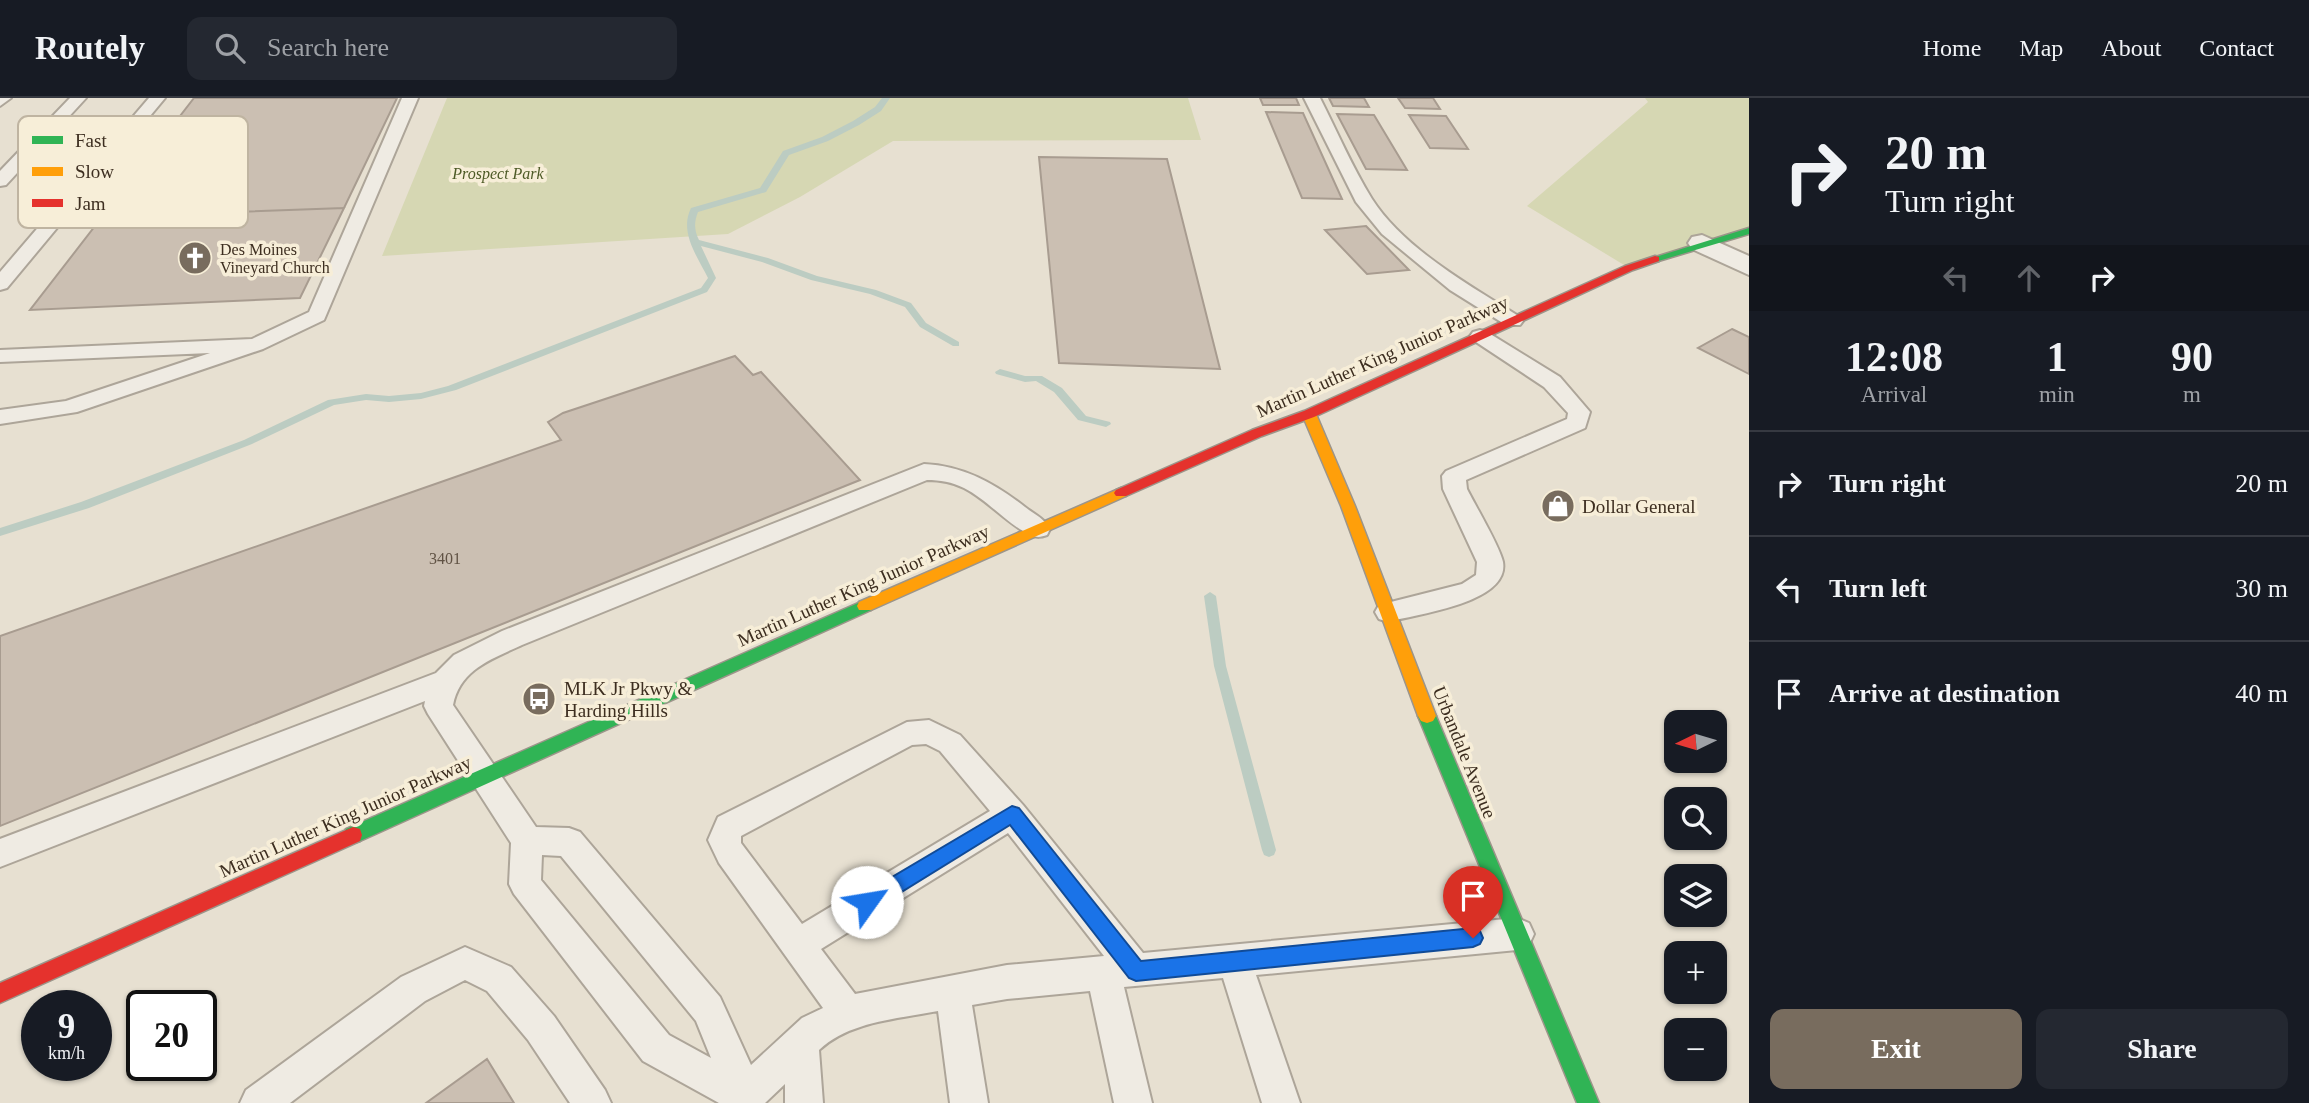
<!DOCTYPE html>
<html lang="en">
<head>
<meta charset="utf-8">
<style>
  body { margin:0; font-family:Georgia,serif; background:#242831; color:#f1f3f6; height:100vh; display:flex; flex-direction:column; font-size:26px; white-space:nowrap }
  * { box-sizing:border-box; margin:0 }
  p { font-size:23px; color:#9ea1a6 }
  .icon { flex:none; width:38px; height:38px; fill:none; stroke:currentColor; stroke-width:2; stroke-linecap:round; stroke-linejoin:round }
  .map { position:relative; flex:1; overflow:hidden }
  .panel { display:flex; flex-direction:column; background:#171b24; width:560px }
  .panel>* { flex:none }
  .guide { background:#171b24; color:#f1f3f6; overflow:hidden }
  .needle { width:46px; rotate:265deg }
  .tools { position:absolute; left:1664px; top:612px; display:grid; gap:14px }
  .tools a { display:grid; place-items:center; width:63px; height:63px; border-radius:14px; background:#171b24; box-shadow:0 2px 5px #0004; font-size:35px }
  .speed { position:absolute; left:21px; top:892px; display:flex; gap:14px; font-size:35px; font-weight:700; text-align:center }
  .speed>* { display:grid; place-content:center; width:91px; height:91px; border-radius:50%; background:#171b24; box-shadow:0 2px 5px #0004; line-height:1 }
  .speed small { font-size:18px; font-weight:400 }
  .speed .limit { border:4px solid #111; border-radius:10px; background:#fff; color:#111 }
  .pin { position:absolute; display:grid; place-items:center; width:60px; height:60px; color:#fff; margin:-72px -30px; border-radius:50% 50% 50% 0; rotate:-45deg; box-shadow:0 0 7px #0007 }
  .pin .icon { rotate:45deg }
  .me { position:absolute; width:77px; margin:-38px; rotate:58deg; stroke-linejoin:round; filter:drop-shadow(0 0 5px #0008) }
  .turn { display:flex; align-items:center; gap:24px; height:147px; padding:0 21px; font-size:32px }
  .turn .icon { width:91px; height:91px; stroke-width:2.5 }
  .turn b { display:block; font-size:49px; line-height:60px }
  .lanes { display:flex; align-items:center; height:66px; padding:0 21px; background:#0003; justify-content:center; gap:35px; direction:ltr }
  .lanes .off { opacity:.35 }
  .eta { display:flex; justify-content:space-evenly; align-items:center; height:119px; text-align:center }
  .eta b { font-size:42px; font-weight:700; line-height:49px }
  .primary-button { display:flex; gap:14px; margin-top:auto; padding:14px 21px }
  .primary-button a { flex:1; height:80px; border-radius:14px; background:#786c5e; color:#fff; font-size:28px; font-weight:700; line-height:80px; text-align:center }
  .primary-button a+a { background:#242831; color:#f1f3f6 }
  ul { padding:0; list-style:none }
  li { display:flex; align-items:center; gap:21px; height:105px; padding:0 21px; border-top:2px solid #363941 }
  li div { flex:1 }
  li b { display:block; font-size:26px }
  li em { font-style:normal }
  header { display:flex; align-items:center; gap:42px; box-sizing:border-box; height:98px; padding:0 35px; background:#171b24; border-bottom:2px solid #363941 }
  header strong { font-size:33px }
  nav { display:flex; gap:38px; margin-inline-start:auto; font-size:24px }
  .search { width:490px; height:63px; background:#242831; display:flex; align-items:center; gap:18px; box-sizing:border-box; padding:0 24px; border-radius:14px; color:#9ea1a6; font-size:26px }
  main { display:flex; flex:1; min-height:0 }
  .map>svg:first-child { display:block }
  .green { fill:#d6d7b3 }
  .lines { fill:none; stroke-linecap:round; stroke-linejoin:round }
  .stream { fill:#bcccc2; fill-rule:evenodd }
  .building { fill:#cbbfb2; stroke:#a89c90; stroke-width:2 }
  .lane-casing { stroke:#ada599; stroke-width:4 }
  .street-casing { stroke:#ada599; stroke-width:4 }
  .fast-casing { stroke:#9c958a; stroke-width:3 }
  .slow-casing { stroke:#9c958a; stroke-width:3 }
  .jam-casing { stroke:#9c958a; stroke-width:3 }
  .lane { fill:#efebe3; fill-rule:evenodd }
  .street { fill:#efebe3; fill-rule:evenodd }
  .fast { fill:#30b455; fill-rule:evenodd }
  .slow { fill:#ff9f0a; fill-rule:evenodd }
  .jam { fill:#e5322d; fill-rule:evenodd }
  .route { fill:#1a73e8; stroke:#114b97; stroke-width:2 }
  .labels { text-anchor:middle; stroke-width:7; stroke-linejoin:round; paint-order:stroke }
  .far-park-label { font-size:16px; font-style:italic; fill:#4d5a26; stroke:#f7eed8 }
  .far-poi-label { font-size:16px; fill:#3d2e20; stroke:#f7eed8; text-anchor:start }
  .number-label { font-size:16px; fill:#605244 }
  .street-label { font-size:19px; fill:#3d2e20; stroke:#f7eed8 }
  .poi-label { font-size:19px; fill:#3d2e20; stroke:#f7eed8; text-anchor:start }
  .key { fill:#f7eed8; stroke:#bfb4a1; stroke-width:2 }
  .key-label { font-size:19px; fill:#3d2e20 }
</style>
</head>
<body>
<header>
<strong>Routely</strong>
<div class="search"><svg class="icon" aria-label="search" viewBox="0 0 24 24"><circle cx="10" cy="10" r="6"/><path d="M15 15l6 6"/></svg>Search here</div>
<nav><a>Home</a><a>Map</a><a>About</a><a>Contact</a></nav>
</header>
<main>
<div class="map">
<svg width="1749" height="1005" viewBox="0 0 1749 1005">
  <rect width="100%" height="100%" fill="#e7e0d1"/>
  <path class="green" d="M 447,0 L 1188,0 L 1201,42 L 893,43 L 800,99 L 728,136 L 382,158 Z
    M 1645,0 L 1749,0 L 1749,133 L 1629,170 L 1527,108 L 1648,4 Z"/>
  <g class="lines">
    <path class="stream" d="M 882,0 L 890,0 L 881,13 L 859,27 L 828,43 L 789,57 L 766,94 L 698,114 C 694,124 694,132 699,142 L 768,160 L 817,178 L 876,192 L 911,205 L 926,225 L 959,244 L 959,248 L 953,248 L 920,229 L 905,209 L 870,196 L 811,182 L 762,164 L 701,148 L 716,180 L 707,194 L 456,292 L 421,301 L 389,304 L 366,302 L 334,307 L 252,346 L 89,410 L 0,438 L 0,430 L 81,404 L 244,342 L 328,302 L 366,296 L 389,298 L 421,295 L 448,288 L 701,190 L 708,180 C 697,158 679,134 691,110 L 760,90 L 783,53 L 822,39 L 853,23 L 875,9 Z
      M 1000,271 L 1025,278 L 1042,278 L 1062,290 L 1086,318 L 1110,324 L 1111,326 L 1106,329 L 1078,322 L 1054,294 L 1036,283 L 1025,284 L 996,276 L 995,274 Z
      M 1210,494 L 1216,498 L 1226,568 L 1276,752 L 1274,757 L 1269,759 L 1264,757 L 1262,752 L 1214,568 L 1204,498 Z"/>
  </g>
  <path class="building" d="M 194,0 L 397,0 L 344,110 L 102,119 Z
    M 1260,0 L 1296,0 L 1299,7 L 1263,7 Z
    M 1329,0 L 1364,0 L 1369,9 L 1333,8 Z
    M 1398,0 L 1433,0 L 1440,11 L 1405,10 Z
    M 1266,14 L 1303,15 L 1342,101 L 1302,100 Z
    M 1337,16 L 1374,17 L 1407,72 L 1366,71 Z
    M 1409,17 L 1446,18 L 1468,51 L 1430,50 Z
    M 1039,59 L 1167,61 L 1220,271 L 1059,265 Z
    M 344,110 L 300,200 L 30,212 L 102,119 Z
    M 1366,128 L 1409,172 L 1367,176 L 1325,132 Z
    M 1732,231 L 1749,239 L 1749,276 L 1698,250 Z
    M 735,258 L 753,277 L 761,274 L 860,382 L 0,728 L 0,538 L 561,342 L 548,324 L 563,315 Z
    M 487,961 L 514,1005 L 426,1005 Z"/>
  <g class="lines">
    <defs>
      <path id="lane" d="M 0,0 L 11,0 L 0,8 Z
        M 70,0 L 86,0 L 6,87 L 0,88 L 0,73 Z
        M 149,0 L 165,0 L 7,190 L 0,192 L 0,174 Z
        M 402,0 L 418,0 L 324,222 L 263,251 L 77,314 L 0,326 L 0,312 L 66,303 L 210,255 L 0,264 L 0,252 L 252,241 L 309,214 Z
        M 1304,0 L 1320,0 C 1337,33 1352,69 1372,101 C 1404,151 1471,188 1520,219 L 1523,223 L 1520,227 L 1506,227 L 1450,192 L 1382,136 L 1356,104 Z
        M 1480,232 L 1487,234 L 1560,279 L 1590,314 L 1585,330 L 1466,382 L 1467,391 C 1475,407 1500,449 1503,464 C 1510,505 1417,516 1388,524 L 1379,521 L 1375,514 L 1379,507 L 1462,486 L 1476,477 L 1477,464 L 1443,391 L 1442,378 L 1446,373 L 1567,321 L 1568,315 L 1544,289 L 1473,242 L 1470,238 L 1473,234 Z
        M 924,366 C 964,368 994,385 1025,409 C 1034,416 1045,421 1050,431 L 1047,437 C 1041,439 1037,440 1031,437 C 1009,428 988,402 964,390 C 952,384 940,382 927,382 L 522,547 C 492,561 460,571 453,607 L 536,729 L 569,730 L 580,734 L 720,899 L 751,967 L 802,920 L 823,910 L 719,765 L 708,742 L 718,719 L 907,624 L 929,622 L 960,637 L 1023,707 L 1143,855 L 1517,820 L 1529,825 L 1534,836 L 1529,847 L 1517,852 L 1256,877 L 1300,1005 L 1262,1005 L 1223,880 L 1124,889 L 1152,1005 L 1114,1005 L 1090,893 L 1007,901 L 972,907 L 988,1005 L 950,1005 L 938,913 C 898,921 850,923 819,952 L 823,1005 L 785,1005 L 785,986 L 765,1005 L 719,1005 L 643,963 L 514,796 L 509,786 L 511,745 L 428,616 L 424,608 L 425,603 L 0,769 L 0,741 L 436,575 L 454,557 L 502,533 ZM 926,646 L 940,653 L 990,713 L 802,826 L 741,745 L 741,738 L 912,647 ZM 1008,735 L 1104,858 L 1007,867 L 855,896 L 821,851 ZM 542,757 L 561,758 L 696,923 L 711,960 L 669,937 L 541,782 Z
        M 465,849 L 511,869 L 554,918 L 605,992 L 611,1005 L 570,1005 L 528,942 L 487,893 L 465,882 L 425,903 L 290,1005 L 240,1005 L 246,992 L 401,879 Z"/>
      <path id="street" d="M 1702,137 L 1749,158 L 1749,177 L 1692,151 L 1688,145 L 1692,139 Z"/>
      <path id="fast" d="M 1749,130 L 1749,136 L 1655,164 L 1649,161 Z
        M 865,502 L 873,508 L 871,512 L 360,743 L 353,745 L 346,743 L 344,737 L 346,731 Z
        M 1427,611 L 1433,613 L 1436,618 L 1599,1005 L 1577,1005 L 1418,618 L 1421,613 Z"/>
      <path id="slow" d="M 1309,312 L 1316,316 L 1355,408 L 1436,618 L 1433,623 L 1427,625 L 1421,623 L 1418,618 L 1341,408 L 1302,316 Z
        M 1121,390 L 1126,392 L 1128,395 L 1126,398 L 871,512 L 859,512 L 857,508 L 859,504 Z"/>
      <path id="jam" d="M 1655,158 L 1659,159 L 1659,163 L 1633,172 L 1314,319 L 1262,338 L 1126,398 L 1116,398 L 1114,395 L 1116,392 L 1252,332 L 1304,313 L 1625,168 Z
        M 353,729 L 360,731 L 362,737 L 360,743 L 0,905 L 0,885 Z"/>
    </defs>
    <use href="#lane" class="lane-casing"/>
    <use href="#street" class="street-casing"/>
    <use href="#fast" class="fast-casing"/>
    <use href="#slow" class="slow-casing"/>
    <use href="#jam" class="jam-casing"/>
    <use href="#lane" class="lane"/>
    <use href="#street" class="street"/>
    <use href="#fast" class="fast"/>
    <use href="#slow" class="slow"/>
    <use href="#jam" class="jam"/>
  </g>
  <path class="route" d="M 1012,708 L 1019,710 L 1141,863 L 1473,830 L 1480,833 L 1483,840 L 1480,846 L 1473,849 L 1136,883 L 1129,880 L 1010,727 L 874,811 L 867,813 L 860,811 L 857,804 L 860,798 Z"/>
  <defs>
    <symbol id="church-disc" viewBox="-11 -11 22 22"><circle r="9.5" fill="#786c5e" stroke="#f7eed8"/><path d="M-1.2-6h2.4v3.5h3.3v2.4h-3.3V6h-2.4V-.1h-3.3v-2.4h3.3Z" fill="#fff"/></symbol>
    <symbol id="shop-disc" viewBox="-11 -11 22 22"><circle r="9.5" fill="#786c5e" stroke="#f7eed8"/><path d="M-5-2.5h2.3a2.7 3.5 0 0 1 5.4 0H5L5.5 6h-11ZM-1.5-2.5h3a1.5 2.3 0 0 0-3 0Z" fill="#fff"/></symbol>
    <symbol id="bus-disc" viewBox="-11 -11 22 22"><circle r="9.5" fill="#786c5e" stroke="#f7eed8"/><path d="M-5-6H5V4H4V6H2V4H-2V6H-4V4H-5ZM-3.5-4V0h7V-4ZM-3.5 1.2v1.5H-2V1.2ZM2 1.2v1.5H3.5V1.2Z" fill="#fff"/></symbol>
  </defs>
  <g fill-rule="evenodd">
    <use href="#church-disc" x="176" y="141" width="38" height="38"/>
    <use href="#shop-disc" x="1539" y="389" width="38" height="38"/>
    <use href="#bus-disc" x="520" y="582" width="38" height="38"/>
  </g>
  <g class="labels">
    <g class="far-park-label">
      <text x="498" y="81">Prospect Park</text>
    </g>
    <g class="far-poi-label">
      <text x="220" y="157">Des Moines<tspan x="220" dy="18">Vineyard Church</tspan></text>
    </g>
    <g class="number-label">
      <text x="445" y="466">3401</text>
    </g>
    <g class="street-label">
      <text transform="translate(1382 258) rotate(-24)" y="7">Martin Luther King Junior Parkway</text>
      <text transform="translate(863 487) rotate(-24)" y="7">Martin Luther King Junior Parkway</text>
      <text transform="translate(1465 654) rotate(68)" y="7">Urbandale Avenue</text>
      <text transform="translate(345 718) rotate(-24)" y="7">Martin Luther King Junior Parkway</text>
    </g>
    <g class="poi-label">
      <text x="1582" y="415">Dollar General</text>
      <text x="564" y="597">MLK Jr Pkwy &amp;<tspan x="564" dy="22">Harding Hills</tspan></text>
    </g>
  </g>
  <rect x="18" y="18" width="230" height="112" rx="10" class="key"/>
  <rect x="32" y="38" width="31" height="8" fill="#30b455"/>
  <rect x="32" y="69" width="31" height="9" fill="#ff9f0a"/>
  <rect x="32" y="101" width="31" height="8" fill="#e5322d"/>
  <g class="key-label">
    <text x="75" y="49">Fast</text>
    <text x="75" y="80">Slow</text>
    <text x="75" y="112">Jam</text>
  </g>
</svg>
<div class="tools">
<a><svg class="needle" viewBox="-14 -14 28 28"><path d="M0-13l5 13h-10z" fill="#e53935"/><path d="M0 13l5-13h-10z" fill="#9ea1a6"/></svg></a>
<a><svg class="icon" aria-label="search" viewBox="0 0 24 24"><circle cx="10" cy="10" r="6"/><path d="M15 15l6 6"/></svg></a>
<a><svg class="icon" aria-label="layers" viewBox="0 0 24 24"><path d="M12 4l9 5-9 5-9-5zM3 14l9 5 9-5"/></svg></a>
<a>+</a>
<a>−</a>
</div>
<div class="speed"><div>9<small>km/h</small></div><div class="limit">20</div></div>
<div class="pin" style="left:1473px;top:840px;background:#d93025"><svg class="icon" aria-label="arrive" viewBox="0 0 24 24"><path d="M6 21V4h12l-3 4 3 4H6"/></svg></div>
<svg class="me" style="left:867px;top:804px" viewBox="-20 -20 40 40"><circle r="19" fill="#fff"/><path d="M0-13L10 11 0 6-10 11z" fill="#1a73e8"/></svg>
</div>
<section class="panel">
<div class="guide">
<div class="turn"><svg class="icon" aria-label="right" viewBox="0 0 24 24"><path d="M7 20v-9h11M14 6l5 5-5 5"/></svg><div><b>20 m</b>Turn right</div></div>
<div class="lanes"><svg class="icon off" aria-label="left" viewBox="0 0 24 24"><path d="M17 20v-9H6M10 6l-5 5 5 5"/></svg><svg class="icon off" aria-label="ahead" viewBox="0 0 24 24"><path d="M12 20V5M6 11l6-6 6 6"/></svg><svg class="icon" aria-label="right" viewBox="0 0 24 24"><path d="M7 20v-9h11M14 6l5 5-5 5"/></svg></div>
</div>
<div class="eta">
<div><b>12:08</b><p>Arrival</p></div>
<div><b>1</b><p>min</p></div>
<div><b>90</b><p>m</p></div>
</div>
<ul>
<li><svg class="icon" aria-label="right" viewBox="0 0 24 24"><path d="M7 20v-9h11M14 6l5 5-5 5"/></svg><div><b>Turn right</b></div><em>20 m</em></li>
<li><svg class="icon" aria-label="left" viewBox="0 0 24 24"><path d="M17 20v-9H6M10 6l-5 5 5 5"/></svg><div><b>Turn left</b></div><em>30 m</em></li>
<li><svg class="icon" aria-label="arrive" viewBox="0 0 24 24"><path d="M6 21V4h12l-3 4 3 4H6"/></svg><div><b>Arrive at destination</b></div><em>40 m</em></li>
</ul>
<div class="primary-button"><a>Exit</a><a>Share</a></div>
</section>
</main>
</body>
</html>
